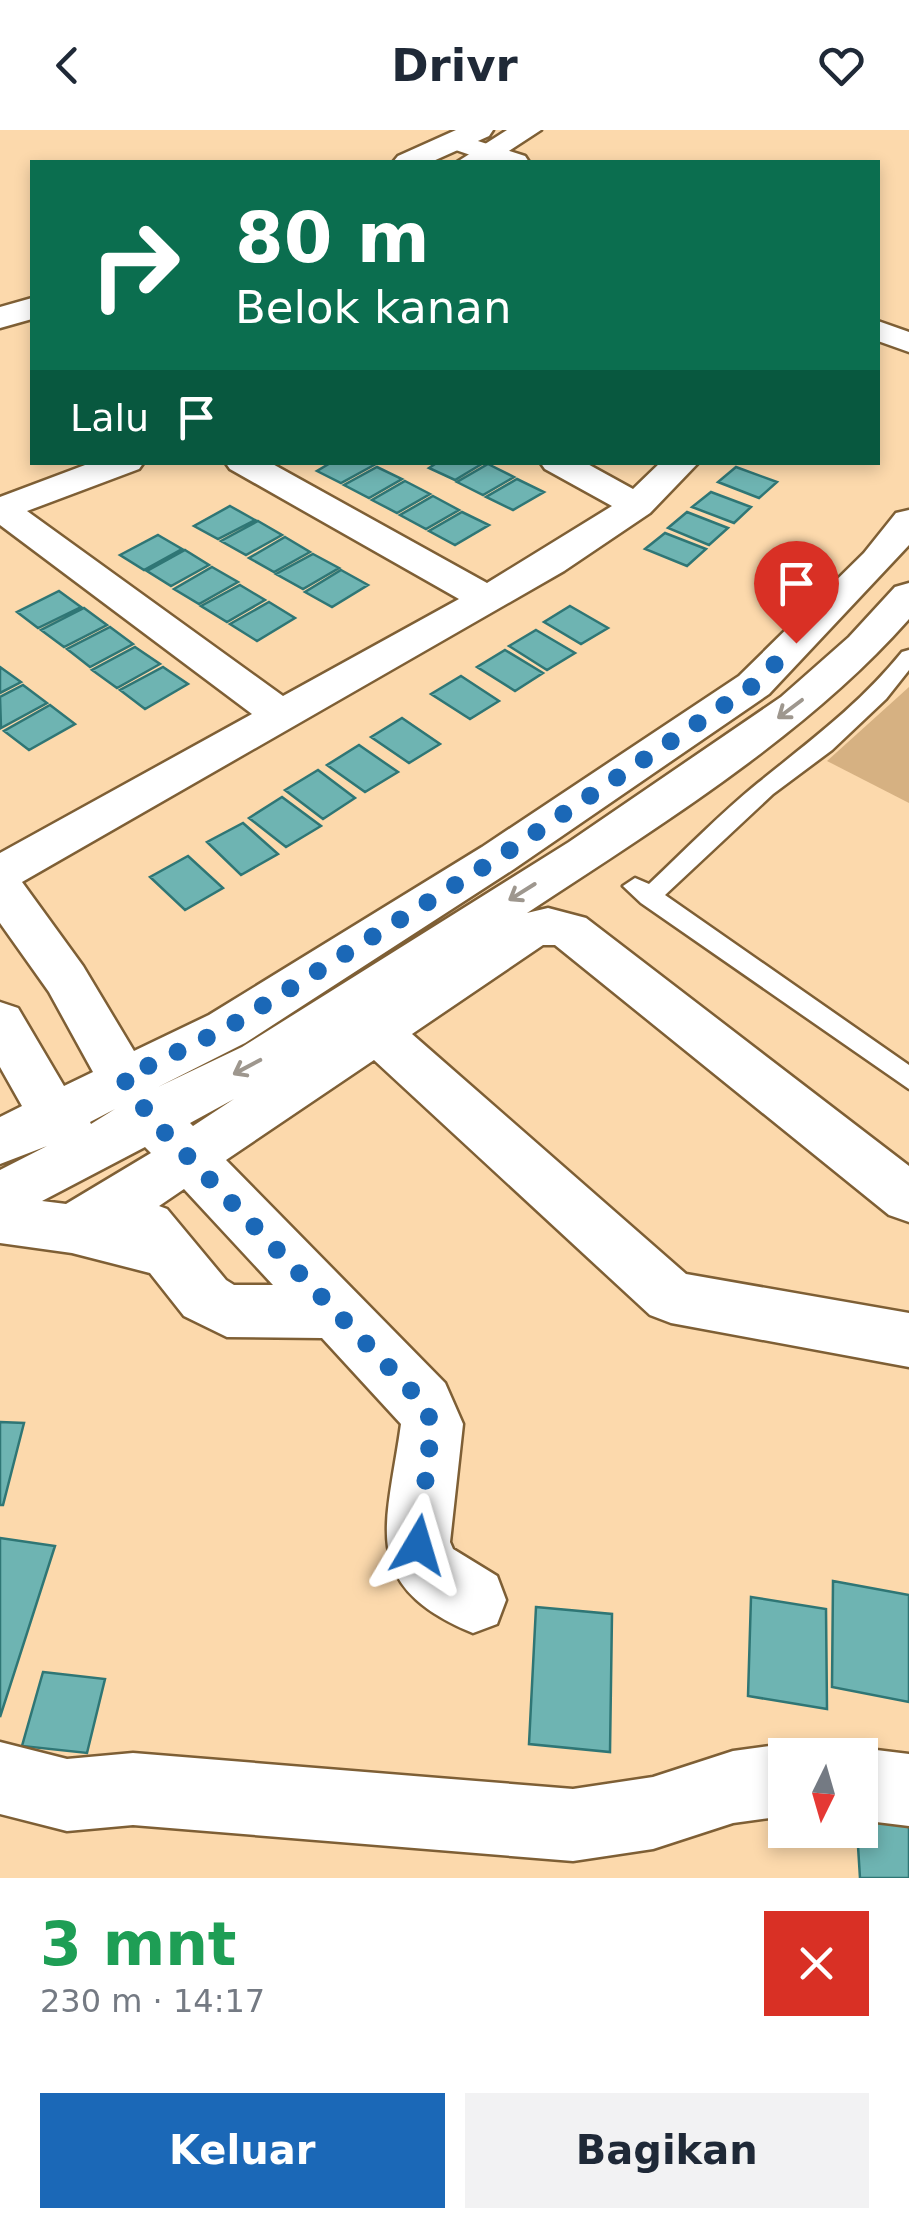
<!DOCTYPE html>
<html lang="id">
<head>
<meta charset="utf-8">
<style>
  body { margin:0; font-family:"DejaVu Sans",sans-serif; background:#f2f2f3; color:#1f2937; height:100vh; display:flex; flex-direction:column; font-size:38px; white-space:nowrap }
  * { box-sizing:border-box; margin:0 }
  p { font-size:32px; color:#747a83 }
  .icon { flex:none; width:55px; height:55px; fill:none; stroke:currentColor; stroke-width:2; stroke-linecap:round; stroke-linejoin:round }
  .map { position:relative; height:1748px; overflow:hidden }
  .drawer { display:flex; flex-direction:column; background:#fff; flex:1 }
  .drawer>* { flex:none }
  .top-card { position:absolute; left:30px; top:30px; width:850px; height:305px; border-radius:0px; box-shadow:0 5px 15px #0003; background:#0b6e4f; color:#fff; overflow:hidden }
  .needle { width:65px; rotate:185deg }
  .controls { position:absolute; left:768px; top:1608px; display:grid; gap:20px }
  .controls a { display:grid; place-items:center; width:110px; height:110px; border-radius:0px; background:#fff; box-shadow:0 5px 15px #0003; font-size:50px }
  .pin { position:absolute; display:grid; place-items:center; width:85px; height:85px; color:#fff; margin:-102px -42px; border-radius:50% 50% 50% 0; rotate:-45deg; box-shadow:0 0 10px #0007 }
  .pin .icon { rotate:45deg }
  .me { position:absolute; width:110px; margin:-55px; rotate:7deg; stroke-linejoin:round; filter:drop-shadow(0 0 8px #0008) }
  .turn { display:flex; align-items:center; gap:35px; height:210px; padding:0 40px; font-size:45px }
  .turn .icon { width:130px; height:130px; stroke-width:2.5 }
  .turn b { display:block; font-size:70px; line-height:85px }
  .then { display:flex; align-items:center; height:95px; padding:0 40px; background:#0003; gap:20px; font-size:38px }
  .round { display:grid; place-items:center; flex:none; width:105px; height:105px; border-radius:0px; background:#f2f2f3 }
  .head { display:flex; align-items:center; justify-content:space-between; height:170px; padding:0 40px }
  h1 { font-size:60px; font-weight:700; line-height:75px; color:#1e9e55 }
  .button { display:flex; gap:20px; margin-top:auto; padding:20px 40px }
  .button a { flex:1; height:115px; border-radius:0px; background:#1b68b7; color:#fff; font-size:40px; font-weight:700; line-height:115px; text-align:center }
  .button a+a { background:#f2f2f3; color:#1f2937 }
  header { display:flex; justify-content:space-between; align-items:center; height:130px; padding:0 40px; background:#fff; font-size:45px; font-weight:700 }
  .map>svg:first-child { display:block }
  .green { fill:#d6b182 }
  .building { fill:#6eb4b2; stroke:#2f7675; stroke-width:2.5 }
  .lines { fill:none; stroke-linecap:round; stroke-linejoin:round }
  .lane-casing { stroke:#7e5f35; stroke-width:5 }
  .street-casing { stroke:#7e5f35; stroke-width:5 }
  .secondary-casing { stroke:#7e5f35; stroke-width:5 }
  .lane { fill:#fff; fill-rule:evenodd }
  .street { fill:#fff; fill-rule:evenodd }
  .secondary { fill:#fff; fill-rule:evenodd }
  .oneway { stroke:#9e978e }
  .route { stroke:#1b68b7; stroke-width:18; stroke-dasharray:0 32.4 }
</style>
</head>
<body>
<header><svg class="icon" aria-label="back" viewBox="0 0 24 24"><path d="M15 5l-7 7 7 7"/></svg>Drivr<svg class="icon" aria-label="heart" viewBox="0 0 24 24"><path d="M12 20l-8-8c-3-5 5-10 8-4 3-6 11-1 8 4z"/></svg></header>
<div class="map">
<svg width="909" height="1748" viewBox="0 0 909 1748">
  <rect width="100%" height="100%" fill="#fcd9ac"/>
  <path class="green" d="M 909,557 L 909,673 L 827,631 Z"/>
  <path class="building" d="M 332,332 L 369,332 L 374,335 L 341,353 L 317,341 Z
    M 438,332 L 485,332 L 455,350 L 429,338 Z
    M 488,334 L 514,347 L 483,365 L 457,352 Z
    M 377,337 L 402,349 L 369,368 L 344,355 Z
    M 736,337 L 777,352 L 759,368 L 718,352 Z
    M 517,349 L 544,362 L 513,380 L 486,367 Z
    M 405,351 L 430,364 L 397,383 L 372,370 Z
    M 711,362 L 751,377 L 734,393 L 692,377 Z
    M 433,366 L 459,380 L 426,399 L 400,385 Z
    M 230,376 L 255,390 L 218,409 L 194,396 Z
    M 462,382 L 489,395 L 455,415 L 429,401 Z
    M 687,382 L 728,398 L 709,415 L 668,398 Z
    M 258,391 L 282,405 L 246,425 L 221,411 Z
    M 665,403 L 706,419 L 687,436 L 645,419 Z
    M 158,405 L 182,419 L 144,440 L 120,425 Z
    M 285,407 L 310,422 L 274,442 L 249,428 Z
    M 185,420 L 209,435 L 171,456 L 147,441 Z
    M 313,424 L 339,438 L 303,459 L 276,444 Z
    M 212,437 L 238,452 L 199,474 L 174,459 Z
    M 341,440 L 368,455 L 332,477 L 305,462 Z
    M 240,455 L 265,470 L 227,492 L 201,476 Z
    M 59,461 L 81,477 L 38,498 L 17,482 Z
    M 269,472 L 295,488 L 257,511 L 230,494 Z
    M 570,476 L 608,498 L 581,514 L 544,492 Z
    M 84,478 L 107,495 L 64,517 L 41,500 Z
    M 110,497 L 133,514 L 90,537 L 67,519 Z
    M 536,500 L 575,523 L 547,540 L 509,516 Z
    M 135,517 L 160,534 L 117,558 L 92,540 Z
    M 505,520 L 543,543 L 515,561 L 477,537 Z
    M 0,537 L 21,552 L 0,563 Z
    M 163,537 L 188,554 L 145,579 L 120,560 Z
    M 461,546 L 499,571 L 470,589 L 431,564 Z
    M 23,555 L 47,573 L 1,598 L 0,567 Z
    M 50,575 L 75,594 L 29,620 L 4,601 Z
    M 402,588 L 440,614 L 409,633 L 371,607 Z
    M 359,615 L 398,642 L 365,662 L 327,635 Z
    M 318,640 L 355,668 L 323,689 L 285,660 Z
    M 282,667 L 321,696 L 286,717 L 249,688 Z
    M 243,693 L 278,724 L 241,745 L 207,712 Z
    M 188,726 L 223,758 L 185,780 L 150,747 Z
    M 0,1292 L 24,1293 L 3,1375 L 0,1375 Z
    M 0,1408 L 55,1416 L 0,1587 Z
    M 833,1451 L 909,1465 L 909,1572 L 832,1557 Z
    M 751,1467 L 826,1479 L 827,1579 L 748,1566 Z
    M 536,1477 L 612,1484 L 610,1622 L 529,1614 Z
    M 43,1542 L 105,1549 L 87,1623 L 22,1616 Z
    M 860,1665 L 909,1671 L 909,1748 L 860,1748 L 857,1700 L 860,1700 Z"/>
  <g class="lines">
    <defs>
      <path id="lane" d="M 909,520 L 909,540 L 886,569 L 832,620 L 773,664 L 665,765 L 909,935 L 909,959 L 641,773 L 623,756 L 635,748 L 649,754 C 685,720 720,684 758,653 C 811,610 858,576 902,522 Z"/>
      <path id="street" d="M 456,4 L 525,26 L 529,32 L 491,32 L 447,17 L 443,12 Z
        M 878,191 L 909,202 L 909,222 L 878,211 Z
        M 93,332 L 144,332 L 139,339 L 27,381 L 283,566 L 459,469 L 230,339 L 225,332 L 269,332 L 487,453 L 612,376 L 545,339 L 540,332 L 584,332 L 633,359 L 661,332 L 699,332 L 650,383 L 564,441 L 22,752 L 83,836 L 134,921 L 209,885 L 482,717 L 739,546 L 864,423 L 896,383 L 909,380 L 909,415 L 769,564 L 514,739 L 245,913 L 158,957 L 242,917 L 569,712 L 781,567 L 849,507 L 895,457 L 909,453 L 909,489 C 807,605 656,698 527,783 L 548,778 L 586,788 L 909,1036 L 909,1092 L 889,1085 L 555,815 L 543,815 L 412,904 L 686,1144 L 909,1183 L 909,1237 L 671,1193 L 650,1185 L 374,930 L 226,1030 L 445,1253 L 463,1294 L 450,1412 L 453,1419 L 497,1446 L 506,1470 L 497,1494 L 473,1503 C 357,1455 387,1396 401,1294 L 322,1208 L 227,1207 L 184,1186 L 150,1143 L 72,1123 L 0,1113 L 0,1040 L 47,1016 L 0,1034 L 0,987 L 22,976 L 0,937 L 0,872 L 18,878 L 64,956 L 93,942 L 49,862 L 0,793 L 0,723 L 252,584 L 0,395 L 0,367 ZM 234,969 L 193,996 L 190,993 ZM 115,979 L 91,994 L 90,992 ZM 145,1017 L 151,1023 L 66,1074 L 42,1071 ZM 184,1059 L 273,1155 L 234,1155 L 226,1150 L 167,1079 L 159,1076 Z
        M 0,1612 L 67,1629 L 133,1623 L 573,1659 L 653,1647 L 733,1621 L 785,1614 L 810,1625 L 785,1625 L 785,1686 L 733,1693 L 653,1719 L 573,1731 L 133,1695 L 67,1701 L 0,1684 Z
        M 860,1618 L 909,1624 L 909,1696 L 860,1690 L 860,1625 L 843,1625 Z"/>
      <path id="secondary" d="M 456,0 L 493,0 L 489,6 L 431,32 L 393,32 L 398,26 Z
        M 507,0 L 541,0 L 492,32 L 457,32 Z
        M 32,168 L 32,189 L 0,198 L 0,177 Z"/>
    </defs>
    <use href="#lane" class="lane-casing"/>
    <use href="#street" class="street-casing"/>
    <use href="#secondary" class="secondary-casing"/>
    <use href="#lane" class="lane"/>
    <use href="#street" class="street"/>
    <use href="#secondary" class="secondary"/>
  </g>
  <defs><path id="oneway-shaft" d="M-6 0H5M1.5-3L5.5 0L1.5 3" fill="none" stroke-width="1.6" stroke-linecap="round" stroke-linejoin="round" transform="scale(2.5)"/></defs>
  <g class="oneway">
    <use href="#oneway-shaft" transform="translate(790 579) rotate(143)"/>
    <use href="#oneway-shaft" transform="translate(522 762) rotate(148)"/>
    <use href="#oneway-shaft" transform="translate(247 937) rotate(152)"/>
  </g>
  <g class="lines">
    <path class="route" d="M 418,1415 L 432,1294 L 423,1273 L 151,988 L 123,948 L 227,898 L 498,728 L 754,555 L 796,513"/>
  </g>
</svg>
<div class="controls">
<a><svg class="needle" viewBox="-14 -14 28 28"><path d="M0-13l5 13h-10z" fill="#e53935"/><path d="M0 13l5-13h-10z" fill="#747a83"/></svg></a>
</div>
<div class="pin" style="left:796px;top:513px;background:#d93025"><svg class="icon" aria-label="arrive" viewBox="0 0 24 24"><path d="M6 21V4h12l-3 4 3 4H6"/></svg></div>
<svg class="me" style="left:418px;top:1415px" viewBox="-20 -20 40 40"><path d="M0-17L14 15 0 8-14 15z" fill="#1b68b7" stroke="#fff" stroke-width="4"/></svg>
<div class="top-card">
<div class="turn"><svg class="icon" aria-label="right" viewBox="0 0 24 24"><path d="M7 20v-9h11M14 6l5 5-5 5"/></svg><div><b>80 m</b>Belok kanan</div></div>
<div class="then">Lalu<svg class="icon" aria-label="arrive" viewBox="0 0 24 24"><path d="M6 21V4h12l-3 4 3 4H6"/></svg></div>
</div>
</div>
<section class="drawer">
<div class="head"><div><h1>3 mnt</h1><p>230 m · 14:17</p></div><a class="round" style="background:#d93025;color:#fff"><svg class="icon" aria-label="close" viewBox="0 0 24 24"><path d="M6 6l12 12M18 6L6 18"/></svg></a></div>
<div class="button"><a>Keluar</a><a>Bagikan</a></div>
</section>
</body>
</html>
